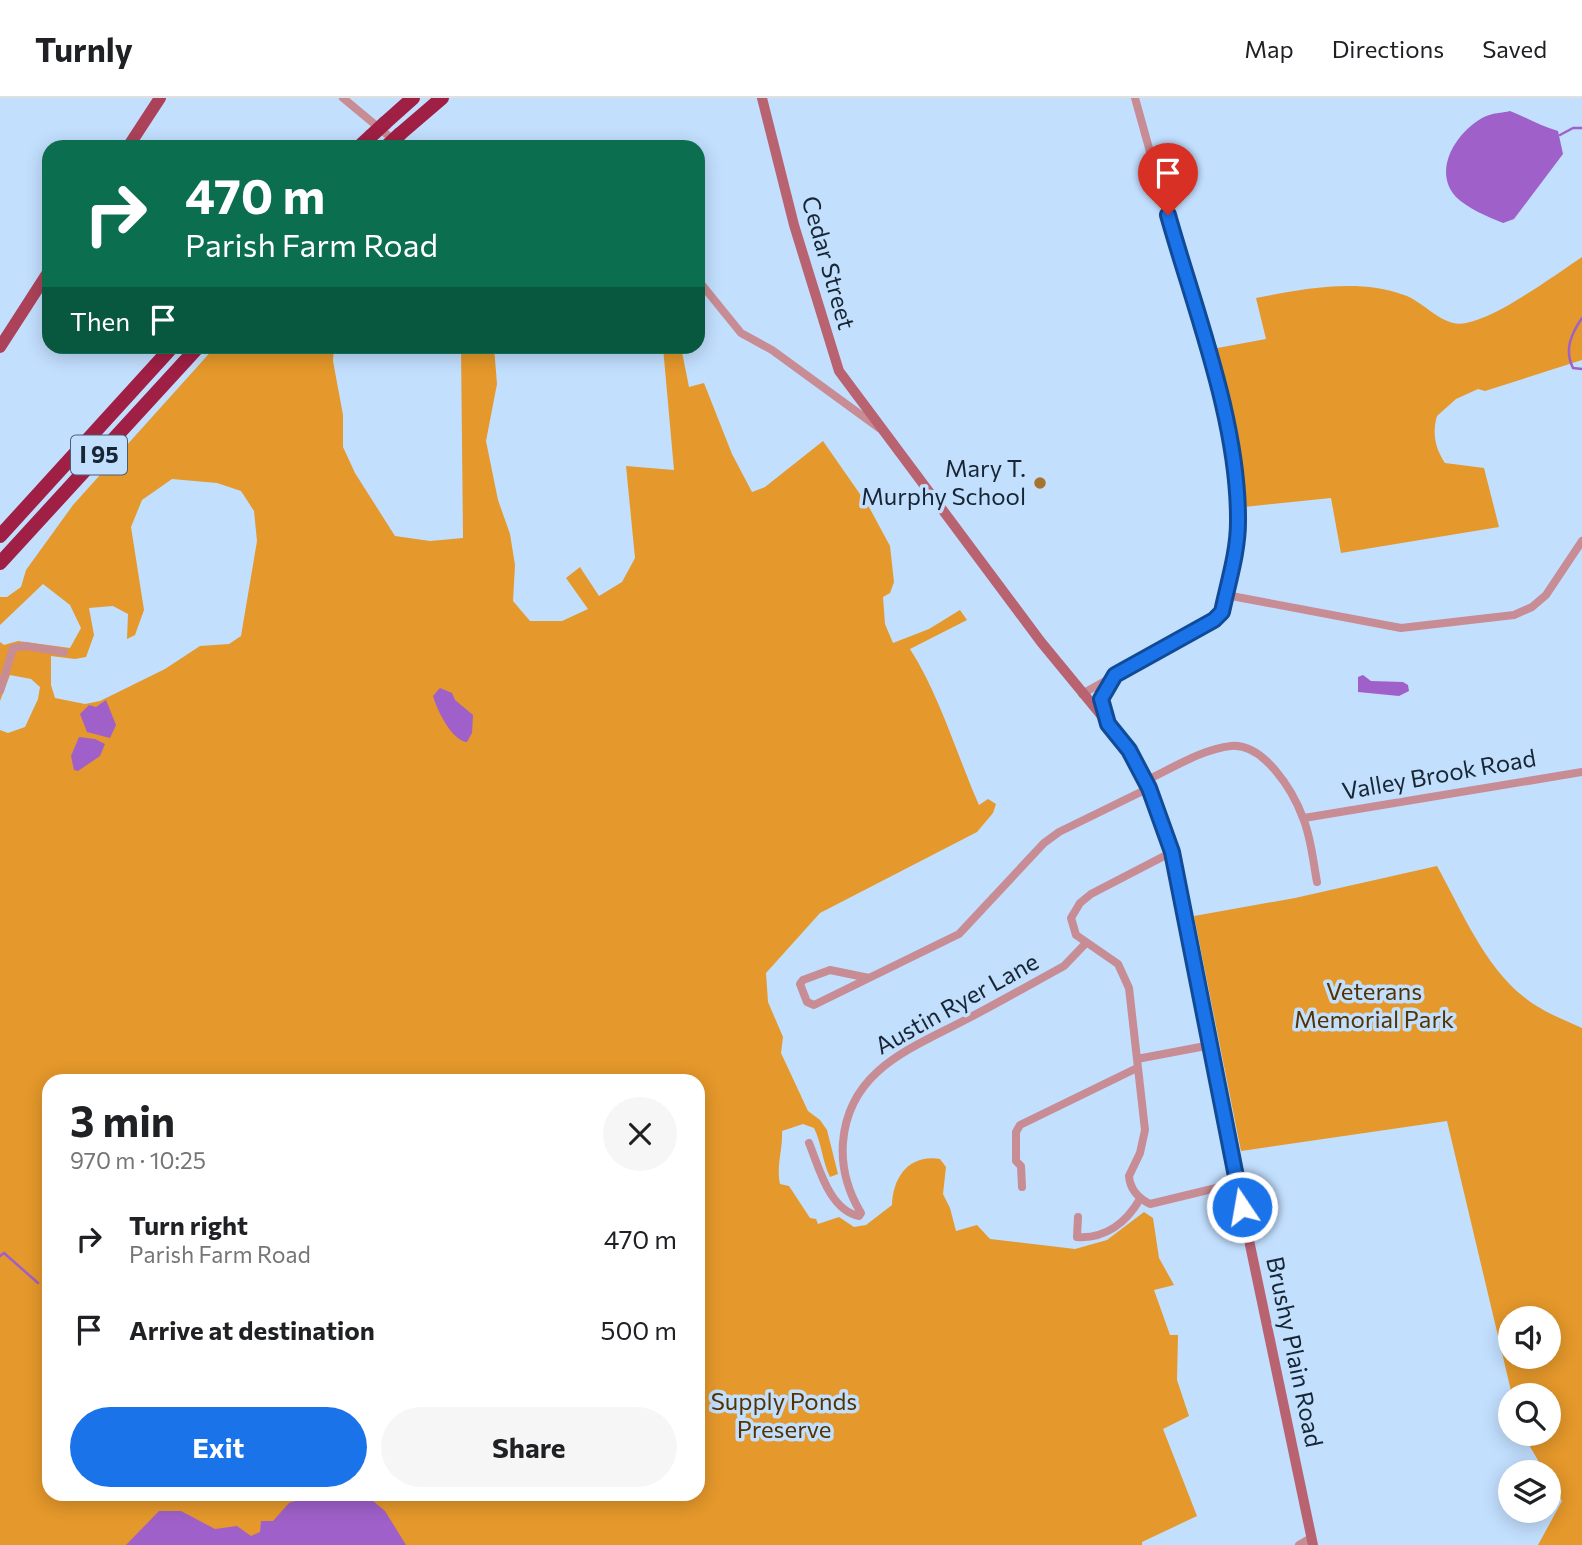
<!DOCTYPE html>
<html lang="en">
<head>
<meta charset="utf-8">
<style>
  body { margin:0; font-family:Commissioner,sans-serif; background:#f6f6f6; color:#202124; height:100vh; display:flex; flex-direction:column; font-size:26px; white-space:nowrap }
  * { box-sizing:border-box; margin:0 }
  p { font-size:23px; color:#757577 }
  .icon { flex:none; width:38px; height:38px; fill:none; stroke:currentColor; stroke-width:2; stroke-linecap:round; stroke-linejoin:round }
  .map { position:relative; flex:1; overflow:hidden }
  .panel { position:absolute; left:42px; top:976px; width:663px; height:427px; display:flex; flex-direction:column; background:#fff; border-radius:21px; box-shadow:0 4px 18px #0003 }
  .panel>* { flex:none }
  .hud { position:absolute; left:42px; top:42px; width:663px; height:214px; border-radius:21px; box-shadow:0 4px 18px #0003; background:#0b6e4f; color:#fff; overflow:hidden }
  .fabs { position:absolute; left:1498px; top:1208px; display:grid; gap:14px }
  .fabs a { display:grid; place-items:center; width:63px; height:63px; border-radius:50%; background:#fff; box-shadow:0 4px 18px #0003; font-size:35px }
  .pin { position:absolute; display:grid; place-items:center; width:60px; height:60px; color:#fff; margin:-72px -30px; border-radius:50% 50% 50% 0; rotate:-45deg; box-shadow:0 0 7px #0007 }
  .pin .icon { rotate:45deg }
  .me { position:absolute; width:77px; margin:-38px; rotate:348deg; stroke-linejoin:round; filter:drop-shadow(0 0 5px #0008) }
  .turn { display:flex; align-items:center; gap:24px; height:147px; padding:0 28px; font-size:32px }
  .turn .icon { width:91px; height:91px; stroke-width:2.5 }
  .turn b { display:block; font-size:49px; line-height:60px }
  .then { display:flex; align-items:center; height:66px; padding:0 28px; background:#0003; gap:14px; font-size:26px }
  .round { display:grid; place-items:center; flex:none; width:74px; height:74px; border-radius:37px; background:#f6f6f6 }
  .headline { display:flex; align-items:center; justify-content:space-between; height:119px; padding:0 28px }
  h1 { font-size:42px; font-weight:700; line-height:52px }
  .primary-button { display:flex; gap:14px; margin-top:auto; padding:14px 28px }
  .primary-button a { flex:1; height:80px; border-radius:42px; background:#1a73e8; color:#fff; font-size:28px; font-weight:700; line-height:80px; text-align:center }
  .primary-button a+a { background:#f6f6f6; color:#202124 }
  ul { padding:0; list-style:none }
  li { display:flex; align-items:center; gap:21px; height:91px; padding:0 28px }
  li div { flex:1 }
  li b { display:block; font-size:26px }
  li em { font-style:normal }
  header { display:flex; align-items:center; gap:42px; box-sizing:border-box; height:98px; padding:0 35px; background:#fff; border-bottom:2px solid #e0e0e0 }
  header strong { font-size:33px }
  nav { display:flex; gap:38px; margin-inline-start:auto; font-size:24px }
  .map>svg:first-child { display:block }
  .green { fill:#e5982b; fill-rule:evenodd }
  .water { fill:#9f60c9 }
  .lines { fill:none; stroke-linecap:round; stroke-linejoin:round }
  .stream { stroke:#9f60c9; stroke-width:2.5 }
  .street { stroke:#c88c94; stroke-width:8 }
  .secondary { stroke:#b96371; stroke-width:10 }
  .primary { stroke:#ac4259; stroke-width:12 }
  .highway { stroke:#a01f44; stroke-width:14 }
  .highway-bridge { stroke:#a01f44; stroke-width:14 }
  .route-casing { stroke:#114b97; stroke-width:18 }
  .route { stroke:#1a73e8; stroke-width:12 }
  .poi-dot { fill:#a7722c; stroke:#c2dffe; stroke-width:2.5 }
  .labels { text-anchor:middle; stroke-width:7; stroke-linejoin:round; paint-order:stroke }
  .shield { fill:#c2dffe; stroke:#4b5e71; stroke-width:2 }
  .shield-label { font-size:23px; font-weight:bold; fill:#182634 }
  .street-label { font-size:24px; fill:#182634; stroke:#c2dffe }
  .poi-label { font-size:24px; fill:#182634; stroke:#c2dffe; text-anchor:end }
  .park-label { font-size:24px; fill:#530; stroke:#c2dffe }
</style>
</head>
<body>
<header>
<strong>Turnly</strong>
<nav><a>Map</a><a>Directions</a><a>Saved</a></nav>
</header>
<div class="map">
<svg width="1582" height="1447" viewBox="0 0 1582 1447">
  <rect width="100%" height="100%" fill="#c2dffe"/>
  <path class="green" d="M 1582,159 L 1582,262 L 1485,293 L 1478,291 L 1456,301 L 1437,318 C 1432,335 1435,350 1445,365 L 1484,370 L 1499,429 L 1341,455 L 1331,400 L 1244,409 L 1229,315 L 1212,251 L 1266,241 L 1256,200 C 1304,191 1357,180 1404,197 C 1425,204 1442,230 1466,225 C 1497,220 1555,177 1582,159 Z
    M 215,249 L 334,249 L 333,263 L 343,317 L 343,349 L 355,375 L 395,438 L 430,443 L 463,440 L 461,249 L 494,249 L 497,286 L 486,343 L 498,402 L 510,436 L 515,467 L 513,503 L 530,523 L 562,523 L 588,511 L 566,480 L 580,469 L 599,498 L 622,484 L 635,460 L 626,368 L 674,372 L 663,249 L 681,249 L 689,289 L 704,285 L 732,356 L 752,394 L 765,389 L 823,343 L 869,409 L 890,448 L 894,484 L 890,495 L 883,499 L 885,526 L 893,545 L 929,531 L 960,512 L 967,522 L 910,551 C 940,598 956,655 979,707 L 988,701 L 996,706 L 993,715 L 977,734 L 820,815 L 766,875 L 768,904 L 783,939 L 781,955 L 808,1013 L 820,1022 L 827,1032 L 838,1076 L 830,1079 C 822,1063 822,1046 814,1030 L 803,1026 L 782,1033 C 783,1052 776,1068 780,1086 L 789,1088 L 810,1120 L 816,1121 L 818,1126 L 839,1119 L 854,1129 L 866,1127 L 892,1107 C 893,1079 909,1056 940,1061 L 946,1069 L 943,1096 L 950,1110 L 956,1133 L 977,1127 L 990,1141 L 1075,1151 L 1107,1142 L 1144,1114 L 1153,1120 L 1159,1160 L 1174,1187 L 1154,1192 L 1170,1237 L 1178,1237 L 1177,1282 L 1189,1318 L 1163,1331 L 1197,1418 L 1142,1444 L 1142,1447 L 0,1447 L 0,632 L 8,635 L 25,629 L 38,601 L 40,589 L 31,581 L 10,577 L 0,603 L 0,544 L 4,547 L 18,543 L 70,550 L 81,530 L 70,507 L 43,486 L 0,527 L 0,499 L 7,499 L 21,489 L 26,472 L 73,407 ZM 172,381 L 217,385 L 241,393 L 254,413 L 257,443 L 241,538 L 229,546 L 200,548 L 165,571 L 100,603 L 85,606 L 55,600 L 51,587 L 51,558 L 75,561 L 86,559 L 94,537 L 89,510 L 113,508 L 128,516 L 127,541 L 135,537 L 144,512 L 131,429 L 142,402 ZM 49,984 L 698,984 L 698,1396 L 49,1396 Z
    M 1437,768 C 1461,811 1484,868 1524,899 C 1541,913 1562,921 1582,930 L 1582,1447 L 1538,1447 L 1562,1403 L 1549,1380 L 1549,1374 L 1545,1374 L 1522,1335 L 1549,1335 L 1549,1297 L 1512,1297 L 1447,1023 L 1241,1053 L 1194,818 L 1295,800 ZM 1510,1220 L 1549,1220 L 1549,1258 L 1510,1258 Z"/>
  <path class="water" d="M 1510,13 C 1528,20 1541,28 1558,33 L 1563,56 L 1514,121 L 1503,125 C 1488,119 1467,110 1456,99 C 1431,72 1458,32 1484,19 C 1492,15 1502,15 1510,13 Z
    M 1363,577 L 1371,583 L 1403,584 L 1408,587 L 1409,593 L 1399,598 L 1358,594 L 1358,579 Z
    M 440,590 L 452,595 L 455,602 L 473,617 L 472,635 L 467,644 C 452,643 437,612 433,598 Z
    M 106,602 L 116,627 L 110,640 L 87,634 L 80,616 L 89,607 L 96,609 Z
    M 79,639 L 95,641 L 105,646 L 100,658 L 78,673 L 74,672 L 71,658 Z
    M 316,1396 L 366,1397 L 385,1413 L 406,1447 L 126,1447 L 159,1413 L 181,1413 L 215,1431 L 237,1428 L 251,1438 L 260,1434 L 261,1423 L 273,1423 L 289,1405 Z"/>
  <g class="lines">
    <path class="stream" d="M 1560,37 L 1573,30 L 1582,30
      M 1582,220 C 1571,236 1564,252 1573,270 L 1582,271
      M 0,1158 L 4,1155 L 38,1185"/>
    <path class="street" d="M 343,0 L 402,49
      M 698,182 L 741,235 L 772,252 L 879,330
      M 1226,497 L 1401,530 L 1514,517 L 1532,509 L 1546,497 L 1582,443
      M 0,593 L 13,550 L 25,548 L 64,554
      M 1082,596 L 1214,522 L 1222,514 L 1238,427 L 1230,356 L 1223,315 L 1135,0
      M 1107,622 L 1101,601 L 1111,582
      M 1145,683 C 1171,671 1202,651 1231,648 C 1264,645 1293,693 1303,720 C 1311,739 1313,763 1317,784
      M 1304,720 L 1582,674
      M 1172,754 L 1091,796 L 1080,805 L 1071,820 L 1076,837 L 1118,866 L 1129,890 L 1145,1032 L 1140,1055 L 1129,1078 C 1130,1092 1138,1100 1150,1106 L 1237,1085
      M 830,872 L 869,880 L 814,907 L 807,904 L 800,886 L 803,882 Z
      M 869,880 L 959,836 L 1044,745 L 1059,734 L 1149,690
      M 1137,961 L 1211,947
      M 809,1045 C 819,1069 829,1112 859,1118 L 861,1115 C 847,1092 841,1070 843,1044 C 849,972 910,951 965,922 C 998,905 1031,886 1064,868 L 1086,845
      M 1022,1089 L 1021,1068 L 1016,1063 L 1016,1034 L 1020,1027 L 1137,970
      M 1078,1119 L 1077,1139 C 1105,1141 1126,1125 1140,1101
      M 1299,1447 L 1311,1440"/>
    <path class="secondary" d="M 762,0 L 794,127 L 839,273 L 1041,544 L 1120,640 L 1139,669 L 1157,710 L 1182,794 L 1237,1085 L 1313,1447"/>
    <path class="primary" d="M 128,49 L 160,0
      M 0,249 L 49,173"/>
    <path class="highway" d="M 385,25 L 413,0
      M 400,36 L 442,0
      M 359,49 L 371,38
      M 0,438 L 173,248
      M 0,465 L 199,248"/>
    <path class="highway-bridge" d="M 371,38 L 385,25
      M 386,49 L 400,36"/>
  </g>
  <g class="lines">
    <defs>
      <path id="route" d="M 1168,117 C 1195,213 1239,324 1238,424 C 1238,454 1228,485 1222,514 L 1214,522 L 1115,577 L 1101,601 L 1108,626 L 1129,652 L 1149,690 L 1172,754 L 1242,1109"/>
    </defs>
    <use href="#route" class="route-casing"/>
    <use href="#route" class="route"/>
  </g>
  <circle class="poi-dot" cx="1040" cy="385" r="7"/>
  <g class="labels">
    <rect class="shield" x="71" y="337.5" width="56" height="39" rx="5"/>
    <g class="shield-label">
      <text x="99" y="365">I 95</text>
    </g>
    <g class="street-label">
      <text transform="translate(828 165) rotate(74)" y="8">Cedar Street</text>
      <text transform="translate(1439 677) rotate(-10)" y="8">Valley Brook Road</text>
      <text transform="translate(957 906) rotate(-29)" y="8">Austin Ryer Lane</text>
      <text transform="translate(1294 1254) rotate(78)" y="8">Brushy Plain Road</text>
    </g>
    <g class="poi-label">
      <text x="1026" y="379">Mary T.<tspan x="1026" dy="28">Murphy School</tspan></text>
    </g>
    <g class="park-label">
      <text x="1374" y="902">Veterans<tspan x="1374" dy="28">Memorial Park</tspan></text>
      <text x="784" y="1312">Supply Ponds<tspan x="784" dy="28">Preserve</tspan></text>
    </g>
  </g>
</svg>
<div class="fabs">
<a><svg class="icon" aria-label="sound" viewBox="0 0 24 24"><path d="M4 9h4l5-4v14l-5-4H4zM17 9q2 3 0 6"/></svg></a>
<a><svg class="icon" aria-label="search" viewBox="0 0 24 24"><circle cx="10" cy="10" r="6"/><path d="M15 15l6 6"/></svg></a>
<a><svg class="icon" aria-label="layers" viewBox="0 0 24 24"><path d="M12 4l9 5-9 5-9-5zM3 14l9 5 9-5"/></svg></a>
</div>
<div class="pin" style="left:1168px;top:117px;background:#d93025"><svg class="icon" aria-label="arrive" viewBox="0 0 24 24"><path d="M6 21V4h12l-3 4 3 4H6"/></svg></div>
<svg class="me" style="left:1242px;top:1109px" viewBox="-20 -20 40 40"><circle r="17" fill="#1a73e8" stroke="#fff" stroke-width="3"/><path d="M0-11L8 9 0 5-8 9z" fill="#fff"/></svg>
<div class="hud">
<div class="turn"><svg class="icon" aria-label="right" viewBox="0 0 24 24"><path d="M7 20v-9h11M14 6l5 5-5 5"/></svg><div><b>470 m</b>Parish Farm Road</div></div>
<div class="then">Then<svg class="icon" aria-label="arrive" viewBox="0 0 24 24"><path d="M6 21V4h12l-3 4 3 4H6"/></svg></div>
</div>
<section class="panel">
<div class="headline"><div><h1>3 min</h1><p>970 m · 10:25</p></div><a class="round"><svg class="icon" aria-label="close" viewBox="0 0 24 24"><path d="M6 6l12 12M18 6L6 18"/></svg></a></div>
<ul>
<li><svg class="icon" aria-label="right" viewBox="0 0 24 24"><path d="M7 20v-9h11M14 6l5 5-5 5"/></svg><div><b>Turn right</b><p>Parish Farm Road</p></div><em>470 m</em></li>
<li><svg class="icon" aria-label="arrive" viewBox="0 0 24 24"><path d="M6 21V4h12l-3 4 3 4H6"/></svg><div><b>Arrive at destination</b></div><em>500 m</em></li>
</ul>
<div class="primary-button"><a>Exit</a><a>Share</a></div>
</section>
</div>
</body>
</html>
